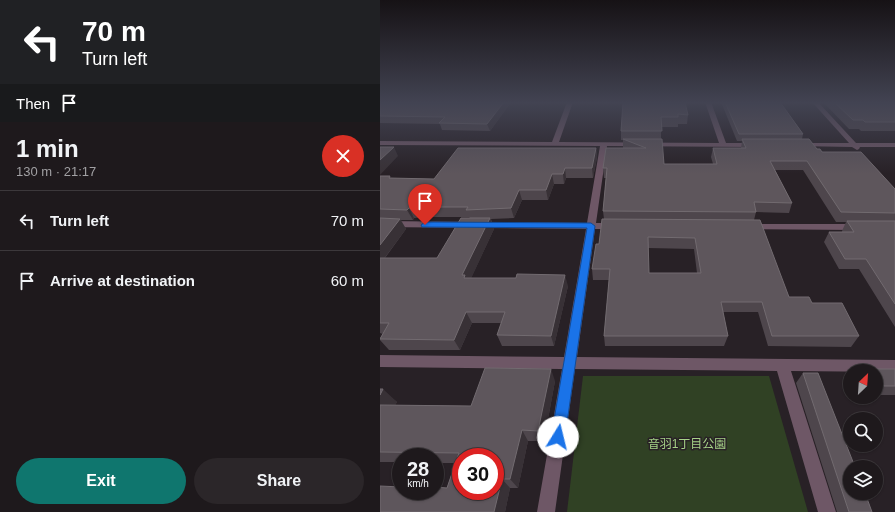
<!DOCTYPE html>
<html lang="en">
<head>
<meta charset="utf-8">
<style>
  body { margin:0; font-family:Helvetica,"Noto Sans JP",sans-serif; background:#2b2629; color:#f1f3f6; height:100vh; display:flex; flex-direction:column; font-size:15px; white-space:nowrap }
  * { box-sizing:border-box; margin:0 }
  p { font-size:13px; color:#a1a0a3 }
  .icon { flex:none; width:22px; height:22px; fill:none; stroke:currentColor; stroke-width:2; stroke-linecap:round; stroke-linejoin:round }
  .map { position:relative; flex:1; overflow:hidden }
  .panel { display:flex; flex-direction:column; background:#1e191c; width:380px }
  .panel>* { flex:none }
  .top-card { background:#202124; color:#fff; overflow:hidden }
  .needle { width:26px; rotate:25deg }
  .fabs { position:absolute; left:463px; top:364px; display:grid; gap:8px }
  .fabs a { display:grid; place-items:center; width:40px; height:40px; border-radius:50%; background:#1e191c; box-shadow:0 1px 3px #0004,0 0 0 1px #3c383b; font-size:20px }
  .speed { position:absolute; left:12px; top:448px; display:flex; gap:8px; font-size:20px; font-weight:700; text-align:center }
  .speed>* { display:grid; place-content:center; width:52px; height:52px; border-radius:50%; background:#1e191c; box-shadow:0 1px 3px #0004,0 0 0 1px #3c383b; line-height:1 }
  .speed small { font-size:10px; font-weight:400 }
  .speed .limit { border:6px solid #d22; background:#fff; color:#111 }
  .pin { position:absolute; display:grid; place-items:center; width:34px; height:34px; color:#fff; margin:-41px -17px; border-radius:50% 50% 50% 0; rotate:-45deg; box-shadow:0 0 4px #0007 }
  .pin .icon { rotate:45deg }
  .me { position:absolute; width:44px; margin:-22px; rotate:9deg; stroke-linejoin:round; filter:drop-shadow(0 0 3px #0008) }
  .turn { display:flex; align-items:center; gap:14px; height:84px; padding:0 16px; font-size:18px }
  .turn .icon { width:52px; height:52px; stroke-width:2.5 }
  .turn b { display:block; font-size:28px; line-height:34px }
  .then { display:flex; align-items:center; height:38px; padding:0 16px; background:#0003; gap:8px; font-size:15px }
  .round { display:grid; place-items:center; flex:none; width:42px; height:42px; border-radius:21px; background:#2b2629 }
  .headline { display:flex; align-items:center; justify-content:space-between; height:68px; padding:0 16px }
  h1 { font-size:24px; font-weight:700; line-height:30px }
  .button { display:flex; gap:8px; margin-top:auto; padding:8px 16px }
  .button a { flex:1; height:46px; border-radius:24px; background:#0f766e; color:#fff; font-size:16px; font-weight:700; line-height:46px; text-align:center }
  .button a+a { background:#2b2629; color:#f1f3f6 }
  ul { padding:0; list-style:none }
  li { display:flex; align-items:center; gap:12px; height:60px; padding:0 16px; border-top:1px solid #3c383b }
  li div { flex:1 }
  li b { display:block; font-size:15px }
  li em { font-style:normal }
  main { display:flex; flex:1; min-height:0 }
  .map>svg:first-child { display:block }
  .green { fill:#304124 }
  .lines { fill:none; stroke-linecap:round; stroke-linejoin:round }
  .minor { fill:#6e5766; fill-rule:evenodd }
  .wall { fill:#4e464c; fill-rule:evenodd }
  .shaded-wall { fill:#383136 }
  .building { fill:#5e565c; stroke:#726b70; fill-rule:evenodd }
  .route { fill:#1a73e8; stroke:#114b97 }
  .labels { text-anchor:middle; stroke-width:3; stroke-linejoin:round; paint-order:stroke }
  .near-park-label { font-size:12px; fill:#a6d387; stroke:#282126 }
</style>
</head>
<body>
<main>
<section class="panel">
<div class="top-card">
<div class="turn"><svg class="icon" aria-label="left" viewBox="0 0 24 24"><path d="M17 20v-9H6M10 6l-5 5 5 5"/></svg><div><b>70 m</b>Turn left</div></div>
<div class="then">Then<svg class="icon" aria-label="arrive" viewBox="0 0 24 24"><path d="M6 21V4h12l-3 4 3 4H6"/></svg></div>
</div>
<div class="headline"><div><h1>1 min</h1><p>130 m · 21:17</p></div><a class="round" style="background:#d93025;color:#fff"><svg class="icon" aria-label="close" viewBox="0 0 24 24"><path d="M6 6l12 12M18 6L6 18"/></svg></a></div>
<ul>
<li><svg class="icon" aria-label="left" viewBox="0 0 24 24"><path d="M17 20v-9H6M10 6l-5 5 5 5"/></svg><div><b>Turn left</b></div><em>70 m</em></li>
<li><svg class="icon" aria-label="arrive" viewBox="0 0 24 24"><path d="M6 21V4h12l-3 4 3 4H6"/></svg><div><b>Arrive at destination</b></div><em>60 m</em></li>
</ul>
<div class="button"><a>Exit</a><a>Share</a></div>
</section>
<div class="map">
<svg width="515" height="512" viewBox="0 0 515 512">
  <rect width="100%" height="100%" fill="#282126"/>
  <path class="green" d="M 203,376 L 389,376 L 428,512 L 187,512 Z"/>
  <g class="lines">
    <path class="minor" d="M 187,102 L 193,102 L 179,142 L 339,143 L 325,102 L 331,102 L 346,143 L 374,143 L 377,145 L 374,147 L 227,146 L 216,223 L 234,223 L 239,226 L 234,229 L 215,229 L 197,357 L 515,360 L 515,372 L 411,371 L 456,512 L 438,512 L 397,371 L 195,369 L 175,512 L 157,512 L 182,369 L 0,367 L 0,355 L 184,357 L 206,229 L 0,227 L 0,221 L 207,223 L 220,146 L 0,145 L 0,141 L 172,142 Z
      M 432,102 L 438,102 L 476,143 L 515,143 L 515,147 L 480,147 L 479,149 L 477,150 L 472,147 L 418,146 L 418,144 L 420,143 L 469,143 Z
      M 370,224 L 476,224 L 481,227 L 476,230 L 367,229 L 365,227 Z"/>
  </g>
  <path class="wall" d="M 0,102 L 131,102 L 110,131 L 62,130 L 60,124 L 0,123 Z
    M 243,102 L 308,115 L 307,124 L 298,124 L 298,127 L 281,127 L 281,139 L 284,164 L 333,164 L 331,157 L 333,148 L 361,148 L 362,141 L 357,141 L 341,102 L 400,102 L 423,134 L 422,139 L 437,149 L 515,189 L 515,327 L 479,269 L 459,269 L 444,242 L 449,232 L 462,232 L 462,231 L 466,222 L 456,222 L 423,170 L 395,170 L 412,203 L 409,213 L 376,212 L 374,220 L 409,297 L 432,303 L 479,336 L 471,347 L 388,346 L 378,312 L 343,312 L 348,336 L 344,346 L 225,346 L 224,336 L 229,280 L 213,280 L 212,269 L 219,244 L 224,219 L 223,211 L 226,178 L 224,178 L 223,168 L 244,148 L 243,148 L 243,140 L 241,140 L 241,131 ZM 268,248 L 314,249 L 317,273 L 269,273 Z
    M 443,102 L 515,102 L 515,131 L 481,131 L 479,129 L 469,129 Z
    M 216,148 L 217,157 L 213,178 L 186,178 L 184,184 L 174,184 L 168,200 L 142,200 L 134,218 L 111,219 L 114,229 L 91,278 L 188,286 L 174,346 L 122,346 L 117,335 L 121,323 L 92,323 L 80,350 L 9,350 L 0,340 L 0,338 L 3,334 L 0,333 L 0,176 L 12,178 L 54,179 ZM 49,217 L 89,217 L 90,218 L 57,258 L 5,258 L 26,229 L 21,220 L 33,220 L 34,218 Z
    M 496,369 L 515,369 L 515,395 L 496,395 L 496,371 L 494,371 Z
    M 423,373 L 492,512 L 457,512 L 416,383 Z
    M 175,381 L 164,441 L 148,441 L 138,488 L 130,488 L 125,512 L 0,512 L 67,488 L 75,463 L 55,463 L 55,457 L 21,457 L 21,462 L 0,462 L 0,389 L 17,402 L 15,405 L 91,406 Z"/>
  <path class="shaded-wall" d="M 124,102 L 131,102 L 110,131 L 107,124 Z
    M 14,147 L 18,156 L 0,175 L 0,160 Z
    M 216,148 L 217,157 L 213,178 L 212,168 Z
    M 185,168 L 186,178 L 184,184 L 183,174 Z
    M 172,174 L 174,184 L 168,200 L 166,190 Z
    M 139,190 L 142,200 L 134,218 L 131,208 Z
    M 29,208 L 34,218 L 33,220 L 27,210 Z
    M 110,218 L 114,229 L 89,283 L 90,286 L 82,275 Z
    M 20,219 L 26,229 L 0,264 L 0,245 Z
    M 185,275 L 188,286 L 174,346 L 171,336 Z
    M 86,312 L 92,323 L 80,350 L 74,340 Z
    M 171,369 L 175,381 L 164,441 L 158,431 Z
    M 3,389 L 17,402 L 9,417 L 0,409 L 0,395 Z
    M 142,430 L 148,441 L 138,488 L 130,479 Z
    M 122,479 L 130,488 L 125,512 L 114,512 Z"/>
  <path class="building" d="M 0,102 L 124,102 L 107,124 L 59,123 L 65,117 L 0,116 Z
    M 243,102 L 305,102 L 308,115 L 298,114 L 298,117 L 281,117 L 282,131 L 241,131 Z
    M 345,102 L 400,102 L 423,134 L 359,134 Z
    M 454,102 L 515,102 L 515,122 L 485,122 L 483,120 L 473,120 Z
    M 243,139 L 282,139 L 284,164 L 337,164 L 333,148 L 366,148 L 362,139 L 429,139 L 437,149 L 440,149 L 442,152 L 481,152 L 515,189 L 515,213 L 461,212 L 427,161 L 390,161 L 412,203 L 374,202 L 376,212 L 223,211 L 227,168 L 223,168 L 226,148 L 266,148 Z
    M 0,147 L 14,147 L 0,160 Z
    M 78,148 L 216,148 L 212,168 L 185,168 L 183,174 L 172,174 L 166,190 L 139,190 L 131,208 L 86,210 L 88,207 L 44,207 L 29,208 L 27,210 L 0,209 L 0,176 L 10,176 L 9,178 L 54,179 Z
    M 0,218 L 20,219 L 0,245 Z
    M 81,218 L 110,218 L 82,275 L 85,275 L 84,278 L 136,278 L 137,274 L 185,275 L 171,336 L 117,335 L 125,312 L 86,312 L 74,340 L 0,339 L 9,323 L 0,323 L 0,258 L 57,258 Z
    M 222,219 L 380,220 L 409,297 L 429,297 L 432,303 L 462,303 L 479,336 L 392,336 L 382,302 L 341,302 L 348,336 L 224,336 L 230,269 L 212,269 L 216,244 L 219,244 ZM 268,237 L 315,238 L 321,273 L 269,273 Z
    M 467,221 L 515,221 L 515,304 L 486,259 L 465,259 L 449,232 L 474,232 Z
    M 105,368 L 171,369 L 158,431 L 142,430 L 130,479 L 122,479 L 114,512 L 0,512 L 0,486 L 21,487 L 21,491 L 55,491 L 55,487 L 67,488 L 79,453 L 0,452 L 0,405 L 91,406 ZM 81,457 L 115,457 L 115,491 L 81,491 Z
    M 496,369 L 515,369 L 515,386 L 504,386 Z
    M 423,373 L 438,373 L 475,467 L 470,467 L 470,493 L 485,493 L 492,512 L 469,512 Z
    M 0,389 L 3,389 L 0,395 Z"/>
  <linearGradient id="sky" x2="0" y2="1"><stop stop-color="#161215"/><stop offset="0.59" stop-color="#424352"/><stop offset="1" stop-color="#424352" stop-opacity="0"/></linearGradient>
  <rect width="515" height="174" fill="url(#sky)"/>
  <path class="route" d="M 45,222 L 211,223 L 215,226 L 185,437 L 183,442 L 178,444 L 173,442 L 171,437 L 207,228 L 42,227 L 41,225 Z"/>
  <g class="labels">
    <g class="near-park-label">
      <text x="307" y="448">音羽1丁目公園</text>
    </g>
  </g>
</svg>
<div class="fabs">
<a><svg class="needle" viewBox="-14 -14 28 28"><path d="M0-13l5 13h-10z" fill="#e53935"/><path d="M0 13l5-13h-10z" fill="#a1a0a3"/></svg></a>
<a><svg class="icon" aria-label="search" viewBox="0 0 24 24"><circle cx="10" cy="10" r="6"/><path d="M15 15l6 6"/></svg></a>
<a><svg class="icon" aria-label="layers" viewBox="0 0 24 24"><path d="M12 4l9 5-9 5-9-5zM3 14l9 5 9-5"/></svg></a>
</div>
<div class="speed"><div>28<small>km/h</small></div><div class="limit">30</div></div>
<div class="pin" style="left:45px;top:225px;background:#d93025"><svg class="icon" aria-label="arrive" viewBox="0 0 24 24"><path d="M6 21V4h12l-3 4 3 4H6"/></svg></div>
<svg class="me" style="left:178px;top:437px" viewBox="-20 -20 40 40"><circle r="19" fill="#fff"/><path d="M0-13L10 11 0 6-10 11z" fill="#1a73e8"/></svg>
</div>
</main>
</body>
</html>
